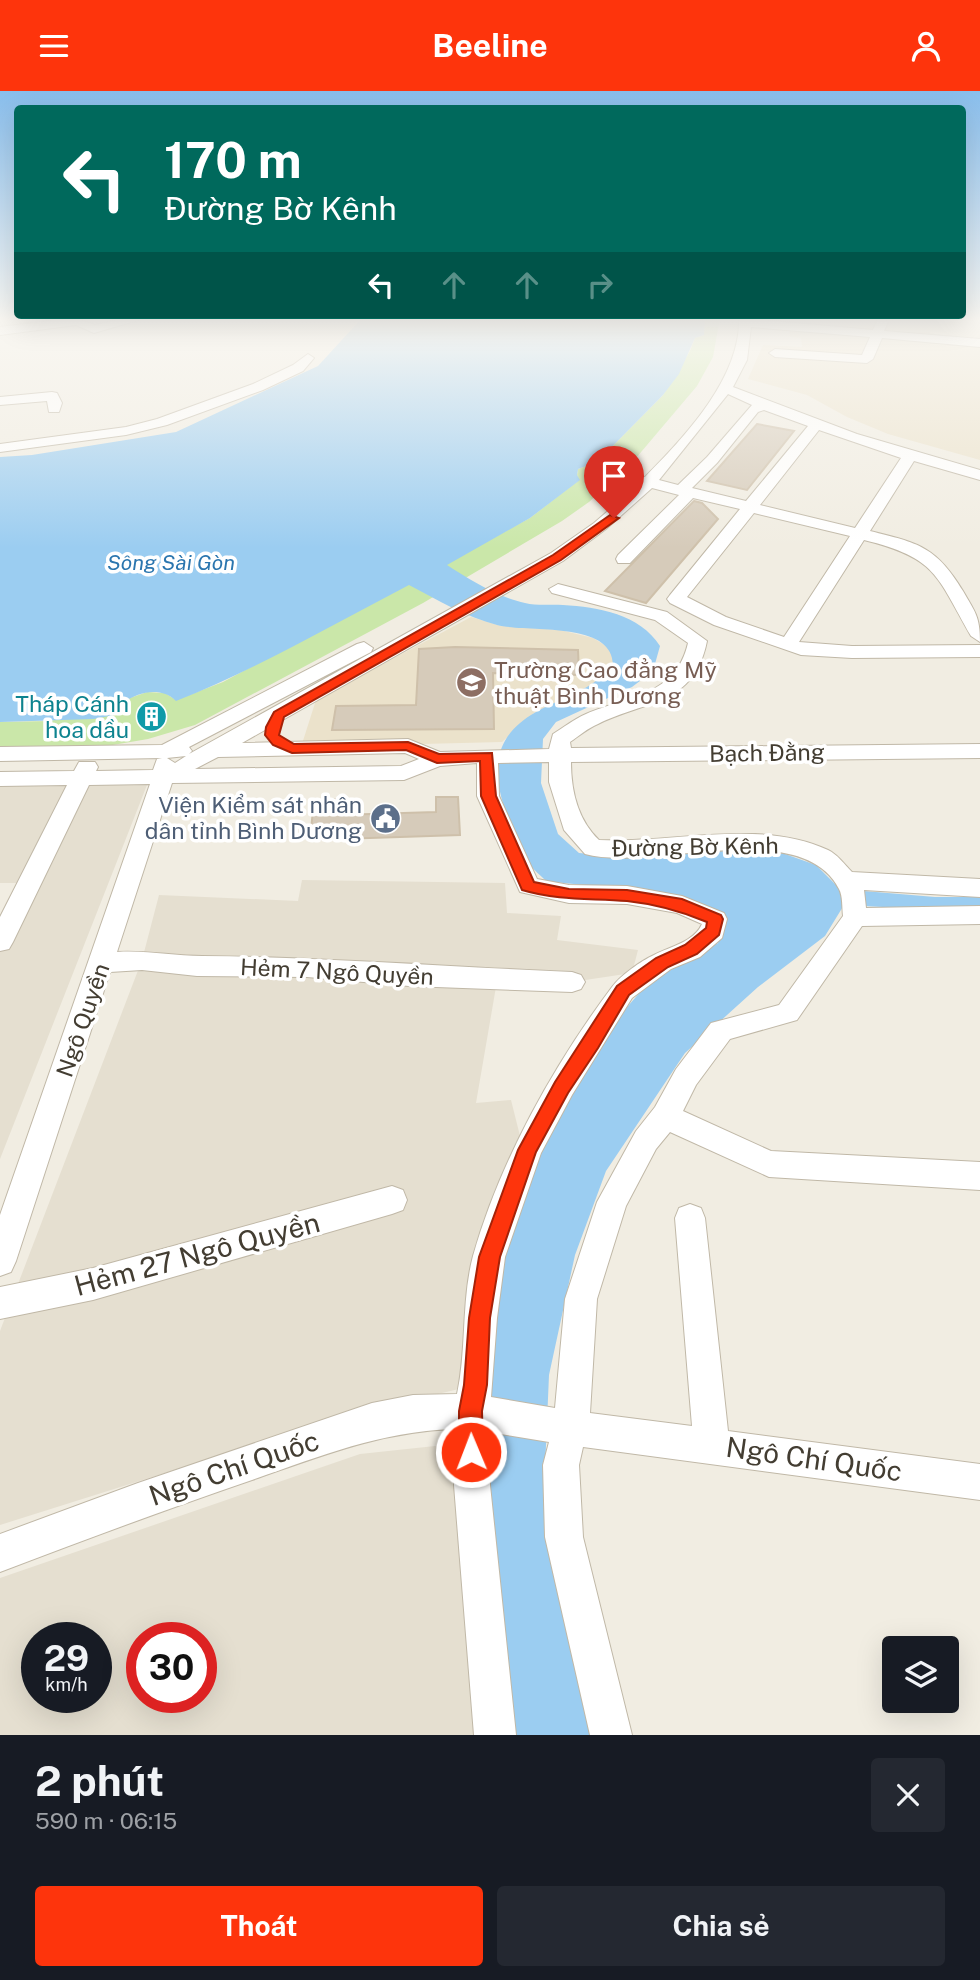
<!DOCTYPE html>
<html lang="vi">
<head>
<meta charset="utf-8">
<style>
  body { margin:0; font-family:"Public Sans",sans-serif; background:#242831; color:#f1f3f6; height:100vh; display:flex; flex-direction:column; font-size:26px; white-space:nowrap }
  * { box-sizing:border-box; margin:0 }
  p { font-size:23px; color:#9ea1a6 }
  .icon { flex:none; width:38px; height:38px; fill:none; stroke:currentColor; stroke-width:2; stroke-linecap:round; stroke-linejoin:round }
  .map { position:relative; height:1644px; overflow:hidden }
  .drawer { display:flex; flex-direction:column; background:#171b24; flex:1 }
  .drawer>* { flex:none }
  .hud { position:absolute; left:14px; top:14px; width:952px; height:214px; border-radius:7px; box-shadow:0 7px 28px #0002; background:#00695c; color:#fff; overflow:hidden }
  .tools { position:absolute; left:882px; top:1545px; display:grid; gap:14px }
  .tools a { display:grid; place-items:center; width:77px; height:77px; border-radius:7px; background:#171b24; box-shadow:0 7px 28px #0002; font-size:35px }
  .speed { position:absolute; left:21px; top:1531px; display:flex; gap:14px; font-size:35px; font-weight:700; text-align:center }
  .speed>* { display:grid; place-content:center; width:91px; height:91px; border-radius:50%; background:#171b24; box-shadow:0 7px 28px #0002; line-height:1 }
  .speed small { font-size:18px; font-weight:400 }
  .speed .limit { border:10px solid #d22; background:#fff; color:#111 }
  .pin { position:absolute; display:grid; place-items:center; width:60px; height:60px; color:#fff; margin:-72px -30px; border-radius:50% 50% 50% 0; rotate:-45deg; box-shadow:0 0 7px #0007 }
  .pin .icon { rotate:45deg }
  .me { position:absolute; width:77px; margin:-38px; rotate:359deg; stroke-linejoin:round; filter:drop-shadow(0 0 5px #0008) }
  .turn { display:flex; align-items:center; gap:24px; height:147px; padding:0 35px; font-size:32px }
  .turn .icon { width:91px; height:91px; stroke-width:2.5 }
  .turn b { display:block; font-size:49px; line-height:60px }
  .lanes { display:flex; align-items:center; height:66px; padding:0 35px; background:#0003; justify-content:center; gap:35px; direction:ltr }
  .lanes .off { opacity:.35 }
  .round { display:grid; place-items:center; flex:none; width:74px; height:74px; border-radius:7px; background:#242831 }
  .headline { display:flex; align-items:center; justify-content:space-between; height:119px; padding:0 35px }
  h1 { font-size:42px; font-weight:700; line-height:52px }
  .primary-button { display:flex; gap:14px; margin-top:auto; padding:14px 35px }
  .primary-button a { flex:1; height:80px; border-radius:7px; background:#fe340c; color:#fff; font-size:28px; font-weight:700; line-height:80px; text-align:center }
  .primary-button a+a { background:#242831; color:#f1f3f6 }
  header { display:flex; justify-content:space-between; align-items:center; height:91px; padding:0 35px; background:#fe340c; color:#fff; font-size:32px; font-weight:700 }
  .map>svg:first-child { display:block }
  .residential { fill:#e5dfd0; fill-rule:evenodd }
  .education { fill:#ebe2cb }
  .green { fill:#cae7a9 }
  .water { fill:#9bcdf1 }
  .building { fill:#d6cbba; stroke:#cec0aa; stroke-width:2 }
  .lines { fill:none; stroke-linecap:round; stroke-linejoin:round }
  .minor-casing { stroke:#c0b8a7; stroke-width:2 }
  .minor { fill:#fff; fill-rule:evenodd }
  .route { fill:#fe340c; stroke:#a52208; stroke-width:2 }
  .labels { text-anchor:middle; stroke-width:7; stroke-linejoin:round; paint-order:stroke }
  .far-water-label { font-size:21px; font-style:italic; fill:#2b76af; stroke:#fff }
  .education-label { font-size:23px; fill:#785e54; stroke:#fff; text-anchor:start }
  .culture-label { font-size:23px; fill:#0d838f; stroke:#fff; text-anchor:end }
  .street-label { font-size:23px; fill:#433d32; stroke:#fff }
  .service-label { font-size:23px; fill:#4e5e75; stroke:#fff; text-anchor:end }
  .near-street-label { font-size:28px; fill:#433d32; stroke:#fff }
</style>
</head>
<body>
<header><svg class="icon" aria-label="menu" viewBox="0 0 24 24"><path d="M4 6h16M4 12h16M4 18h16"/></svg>Beeline<svg class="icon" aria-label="person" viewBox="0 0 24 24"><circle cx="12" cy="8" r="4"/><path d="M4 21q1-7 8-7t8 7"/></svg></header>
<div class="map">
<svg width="980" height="1644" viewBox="0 0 980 1644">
  <rect width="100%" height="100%" fill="#f1ede2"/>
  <path class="residential" d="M 0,694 L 147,694 L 0,1068 L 0,859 L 32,792 L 0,792 Z
    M 302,789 L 505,792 L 507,822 L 561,825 L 557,849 L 638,859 L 632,882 L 572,891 L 497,890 L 476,1012 L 511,1009 L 522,1053 L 476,1294 L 352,1323 L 0,1434 L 0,1240 L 142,869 L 159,804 L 298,810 Z
    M 482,1350 L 501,1644 L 0,1644 L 0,1487 L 360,1363 ZM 37,1547 L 96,1547 L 96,1606 L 37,1606 ZM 142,1547 L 201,1547 L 201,1606 L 142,1606 Z"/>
  <path class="education" d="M 798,227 L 980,227 L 980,369 L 888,343 L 847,326 L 807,304 L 748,288 L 763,254 L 802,256 L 801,247 L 790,246 L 788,230 L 798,230 Z
    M 471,526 L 501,535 L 560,539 L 593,547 L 608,556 L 613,563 L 613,574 L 604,585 L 584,599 L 534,622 L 502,651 L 301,656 L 316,609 Z"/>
  <path class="green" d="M 705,227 L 720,227 L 713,266 L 697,295 L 636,367 L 589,411 L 562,430 L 423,512 L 195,634 L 148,648 L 89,658 L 0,659 L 0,631 L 49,630 L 120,618 L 130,607 L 147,601 L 165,602 L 176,609 L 223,591 L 530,427 L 579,389 L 577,384 L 578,378 L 597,371 L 663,304 L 690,260 L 695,247 L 704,244 Z"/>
  <path class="water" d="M 362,227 L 705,227 L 704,244 L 695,247 L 679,283 L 663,304 L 597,371 L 578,378 L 577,384 L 580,389 L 530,427 L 447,474 C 469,488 499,507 525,512 C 537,515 551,513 563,514 C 598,516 640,523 660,555 L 653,580 L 632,596 L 556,631 L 543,648 L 541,692 L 558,743 L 579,762 L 614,765 L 727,760 L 785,763 L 816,774 L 840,798 L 935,806 L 980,806 L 980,821 L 844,814 L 825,845 L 758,896 L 685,962 L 606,1080 L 575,1164 L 549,1284 L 544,1401 L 567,1537 L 590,1644 L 501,1644 L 482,1350 L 504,1146 L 520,1095 L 608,938 L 648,892 L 718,852 L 724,826 C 675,793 604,798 546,790 C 539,783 529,775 524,766 C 517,756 514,743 510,732 C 492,687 488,648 536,621 C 563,606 593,599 613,574 C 613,529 527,542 497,534 C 466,526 438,509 409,494 C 332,534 257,578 176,610 C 161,595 138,601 123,612 L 119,623 L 94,628 L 0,631 L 0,366 L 32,364 L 176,341 L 318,275 Z"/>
  <path class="building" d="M 757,333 L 794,340 L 747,399 L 707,390 Z
    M 694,410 L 702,412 L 718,428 L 646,512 L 605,500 Z
    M 455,556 L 578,559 L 579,584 L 493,582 L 494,638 L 332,639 L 336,615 L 416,614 L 419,558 Z
    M 436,706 L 458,706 L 460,744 L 310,749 L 314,709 L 340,708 L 338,724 L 436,721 Z"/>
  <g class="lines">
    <defs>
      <path id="minor" d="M 74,227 L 95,234 L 126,227 L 142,228 L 94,242 L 76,234 L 0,244 L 0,236 Z
        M 739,227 L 873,239 L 878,228 L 882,227 L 888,231 L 884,240 L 980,248 L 980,256 L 882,247 L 873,268 L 867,272 L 775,266 L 769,262 L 775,258 L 862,264 L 870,246 L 751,236 L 747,269 L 733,296 L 857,343 L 980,379 L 980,389 L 914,370 L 870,440 C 918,452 936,455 963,500 C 975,521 980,525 980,551 L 971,545 C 936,484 937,467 864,449 L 799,551 L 852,555 L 980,554 L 980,566 L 852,567 L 801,564 L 714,534 L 670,512 L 667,508 L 670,504 L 740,418 L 693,407 L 630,472 L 618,472 L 616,468 L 618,464 L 679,404 L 652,397 L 606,438 L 563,470 L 242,652 L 408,648 L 440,661 L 549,658 L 553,643 C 563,637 574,628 586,623 C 628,605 676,605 688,552 L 655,529 L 552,502 L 549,498 L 558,493 L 667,521 L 707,550 C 694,615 646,609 598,633 C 588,637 579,645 570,651 L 571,657 L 980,653 L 980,667 L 571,671 C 571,700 578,729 599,749 C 672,753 760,727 828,759 C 837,763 845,774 852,781 L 980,788 L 980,806 L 864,799 L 866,817 L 980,815 L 980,833 L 862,835 L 797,929 L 730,948 L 696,994 L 683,1020 L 771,1060 L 980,1071 L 980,1099 L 769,1086 L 670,1041 L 656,1058 L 626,1115 L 597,1208 L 590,1322 L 692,1335 L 675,1127 L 679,1117 L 690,1113 L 701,1117 L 705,1127 L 728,1340 L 980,1373 L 980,1409 L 583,1356 L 579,1374 L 583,1446 L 632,1644 L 590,1644 L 545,1446 L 543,1374 L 549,1351 L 488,1341 L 490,1394 L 516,1644 L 474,1644 L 454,1394 L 453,1338 C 379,1341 321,1365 252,1389 C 167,1418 84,1449 0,1481 L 0,1443 L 138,1392 L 372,1312 L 413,1304 L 457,1303 C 467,1258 461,1210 473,1165 C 500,1070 553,975 612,896 C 621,884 641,870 654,864 C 671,855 694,851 702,833 L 677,822 L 627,813 L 569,812 L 520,801 L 477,705 L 477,672 L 440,675 L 404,689 L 172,692 L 117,861 C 146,859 173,865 202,865 C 326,866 449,876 572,881 L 581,884 L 585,891 L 581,898 L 572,901 L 409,895 L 307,886 L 197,885 L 142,879 L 110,881 L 16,1170 L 11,1181 L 0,1185 L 0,1124 L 150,693 L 89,694 L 13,851 L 9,858 L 0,860 L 0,826 L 67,694 L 0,695 L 0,681 L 74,680 L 79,671 L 95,671 L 98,676 L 96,680 L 153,679 L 157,668 L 162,667 L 0,670 L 0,656 L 162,654 L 357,553 L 364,551 L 373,557 L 371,561 L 189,656 L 192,660 L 189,663 L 551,462 L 594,432 L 638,394 L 630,389 L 633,386 L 645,386 C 685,346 741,286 739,227 ZM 728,303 L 752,314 L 707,366 L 678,394 L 659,389 ZM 764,319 L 808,335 L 746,410 L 692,397 L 717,372 L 758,321 ZM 819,339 L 901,367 L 855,437 L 760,414 ZM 754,422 L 850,445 L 784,546 L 726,526 L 687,506 ZM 405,662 L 419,668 L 401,675 L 195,678 L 218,666 ZM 186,665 L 175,672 L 167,667 ZM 549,671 L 549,691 L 564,739 L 585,763 C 650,781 801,724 839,798 C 843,805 842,817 843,825 L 779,914 L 711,932 L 676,978 L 655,1016 L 636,1040 L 597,1111 L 565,1208 L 555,1317 L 491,1306 L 497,1227 L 505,1166 L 541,1062 L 572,1004 L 632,907 L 671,878 L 700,866 L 722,847 L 727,828 L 724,822 L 682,805 L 627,795 L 569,794 L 537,788 L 499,705 L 498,672 Z
        M 308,263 L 314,267 L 303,280 L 263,299 L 167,334 L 126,344 L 0,361 L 0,353 L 126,336 L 157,328 L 253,293 L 293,274 Z
        M 52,301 L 57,302 L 62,312 L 59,321 L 49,321 L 47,310 L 0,314 L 0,306 Z
        M 392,1095 L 403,1099 L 407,1109 L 403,1119 L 392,1123 L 93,1209 L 0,1228 L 0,1196 L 93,1177 Z"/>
    </defs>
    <use href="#minor" class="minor-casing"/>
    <use href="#minor" class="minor"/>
  </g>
  <linearGradient id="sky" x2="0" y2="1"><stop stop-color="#89beec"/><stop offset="0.5" stop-color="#f9f7f2"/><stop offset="1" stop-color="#f9f7f2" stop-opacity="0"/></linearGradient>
  <rect width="980" height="457" fill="url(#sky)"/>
  <path class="route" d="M 610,424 L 619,427 L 561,469 L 284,626 L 279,644 L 294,653 L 408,651 L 439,663 L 492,662 L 496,705 L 534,791 L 569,798 L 627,799 L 682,808 L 721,824 L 723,828 L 719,844 L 697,863 L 668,876 L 629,904 L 598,957 L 568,1002 L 536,1061 L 500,1166 L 490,1227 L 487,1294 L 482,1320 L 483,1361 L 479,1369 L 471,1373 L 463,1369 L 459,1361 L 459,1320 L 464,1294 L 469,1227 L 479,1166 L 518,1059 L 555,991 L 617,895 L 656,867 L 685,854 L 706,837 L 707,831 C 681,820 655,813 627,810 C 590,807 559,810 522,799 L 481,705 L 480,670 L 437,672 L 406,659 L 292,662 L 273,654 L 265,644 L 266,636 L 274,621 L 553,464 Z"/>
  <defs>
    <symbol id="university-disc" viewBox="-11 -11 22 22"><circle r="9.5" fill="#8d6e63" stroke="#fff"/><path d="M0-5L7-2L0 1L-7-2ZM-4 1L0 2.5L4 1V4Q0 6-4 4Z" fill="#fff"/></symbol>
    <symbol id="building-disc" viewBox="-11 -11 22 22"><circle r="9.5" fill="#0f9aa8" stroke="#fff"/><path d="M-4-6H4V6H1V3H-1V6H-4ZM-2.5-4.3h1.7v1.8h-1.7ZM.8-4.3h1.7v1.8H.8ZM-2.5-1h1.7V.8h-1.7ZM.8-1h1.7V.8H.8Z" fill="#fff"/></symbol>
    <symbol id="civic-disc" viewBox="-11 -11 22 22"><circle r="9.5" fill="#5c6f8a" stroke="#fff"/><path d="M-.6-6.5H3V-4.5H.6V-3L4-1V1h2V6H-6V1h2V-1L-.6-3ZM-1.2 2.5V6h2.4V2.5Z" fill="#fff"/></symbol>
  </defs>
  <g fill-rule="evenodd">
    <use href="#university-disc" x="454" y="574" width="35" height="35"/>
    <use href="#building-disc" x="134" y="608" width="35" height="35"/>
    <use href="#civic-disc" x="368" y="710" width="35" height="35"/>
  </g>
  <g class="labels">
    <g class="far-water-label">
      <text x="171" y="479">Sông Sài Gòn</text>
    </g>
    <g class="education-label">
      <text x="494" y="587">Trường Cao đẳng Mỹ<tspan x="494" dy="26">thuật Bình Dương</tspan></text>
    </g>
    <g class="culture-label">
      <text x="129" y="621">Tháp Cánh<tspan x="129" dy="26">hoa dầu</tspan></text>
    </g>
    <g class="street-label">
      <text transform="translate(767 662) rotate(-1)" y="8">Bạch Đằng</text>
      <text transform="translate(695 756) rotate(-1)" y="8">Đường Bờ Kênh</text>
      <text transform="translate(337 881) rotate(3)" y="8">Hẻm 7 Ngô Quyền</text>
      <text transform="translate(83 929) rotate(-71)" y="8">Ngô Quyền</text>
    </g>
    <g class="service-label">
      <text x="362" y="722">Viện Kiểm sát nhân<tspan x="362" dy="26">dân tỉnh Bình Dương</tspan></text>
    </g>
    <g class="near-street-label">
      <text transform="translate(197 1163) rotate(-15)" y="10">Hẻm 27 Ngô Quyền</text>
      <text transform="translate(814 1368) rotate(8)" y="10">Ngô Chí Quốc</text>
      <text transform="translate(234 1377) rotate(-19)" y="10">Ngô Chí Quốc</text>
    </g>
  </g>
</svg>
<div class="tools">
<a><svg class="icon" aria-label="layers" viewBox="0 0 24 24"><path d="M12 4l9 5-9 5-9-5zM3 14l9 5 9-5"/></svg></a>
</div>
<div class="speed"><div>29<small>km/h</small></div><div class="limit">30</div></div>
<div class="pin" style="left:614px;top:427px;background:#d93025"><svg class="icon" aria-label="arrive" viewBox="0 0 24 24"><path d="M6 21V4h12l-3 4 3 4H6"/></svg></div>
<svg class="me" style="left:471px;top:1361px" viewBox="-20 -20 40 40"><circle r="17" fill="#fe340c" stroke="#fff" stroke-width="3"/><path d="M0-11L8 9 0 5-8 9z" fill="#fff"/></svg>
<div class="hud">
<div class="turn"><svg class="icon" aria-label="left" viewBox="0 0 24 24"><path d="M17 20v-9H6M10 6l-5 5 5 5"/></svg><div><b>170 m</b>Đường Bờ Kênh</div></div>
<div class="lanes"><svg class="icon" aria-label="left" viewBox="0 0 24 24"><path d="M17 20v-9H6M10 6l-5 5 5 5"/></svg><svg class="icon off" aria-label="ahead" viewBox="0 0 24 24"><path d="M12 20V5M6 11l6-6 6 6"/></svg><svg class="icon off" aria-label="ahead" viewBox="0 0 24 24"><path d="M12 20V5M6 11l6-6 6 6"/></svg><svg class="icon off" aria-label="right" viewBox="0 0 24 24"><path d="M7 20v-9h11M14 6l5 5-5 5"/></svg></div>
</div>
</div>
<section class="drawer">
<div class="headline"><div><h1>2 phút</h1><p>590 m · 06:15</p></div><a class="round"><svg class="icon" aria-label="close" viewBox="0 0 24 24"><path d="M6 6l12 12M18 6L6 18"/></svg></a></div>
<div class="primary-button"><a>Thoát</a><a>Chia sẻ</a></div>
</section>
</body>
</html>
